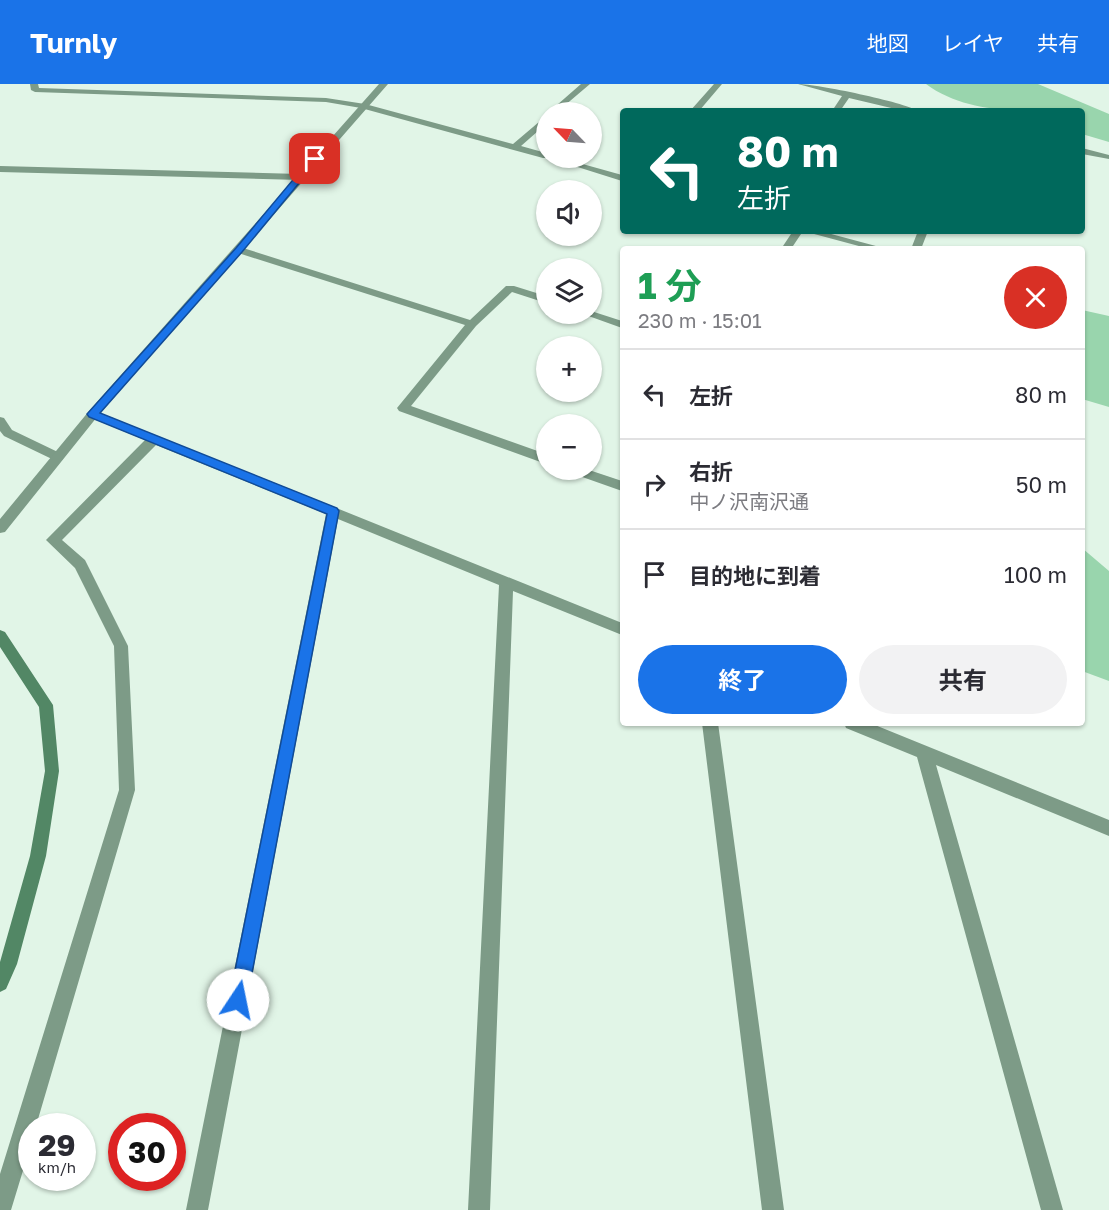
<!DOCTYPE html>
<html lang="ja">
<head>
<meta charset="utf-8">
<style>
  body { margin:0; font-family:"Golos Text","Noto Sans JP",sans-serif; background:#f2f2f3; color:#2b2b33; height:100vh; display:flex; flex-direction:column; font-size:22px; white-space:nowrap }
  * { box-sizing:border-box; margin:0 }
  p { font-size:20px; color:#7c7c81 }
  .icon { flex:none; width:33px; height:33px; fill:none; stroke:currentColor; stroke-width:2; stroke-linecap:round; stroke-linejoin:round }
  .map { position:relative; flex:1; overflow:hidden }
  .sheet { position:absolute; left:620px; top:162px; width:465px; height:480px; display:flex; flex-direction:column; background:#fff; border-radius:6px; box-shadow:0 2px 4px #0004 }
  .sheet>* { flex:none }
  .hud { position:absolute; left:620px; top:24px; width:465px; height:126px; border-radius:6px; box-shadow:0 2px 4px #0004; background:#00695c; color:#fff; overflow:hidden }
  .needle { width:39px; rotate:295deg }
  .fabs { position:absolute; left:536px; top:18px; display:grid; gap:12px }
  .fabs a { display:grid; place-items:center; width:66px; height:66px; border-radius:50%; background:#fff; box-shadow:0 2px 4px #0004; font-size:30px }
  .speed { position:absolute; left:18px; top:1029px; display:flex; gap:12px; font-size:30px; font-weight:700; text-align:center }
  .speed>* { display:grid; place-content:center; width:78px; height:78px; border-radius:50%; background:#fff; box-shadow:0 2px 4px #0004; line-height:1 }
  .speed small { font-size:15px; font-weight:400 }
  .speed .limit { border:9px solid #d22; background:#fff; color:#111 }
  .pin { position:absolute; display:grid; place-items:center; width:51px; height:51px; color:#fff; margin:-26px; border-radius:12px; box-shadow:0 3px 9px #0006 }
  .me { position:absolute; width:66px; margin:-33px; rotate:11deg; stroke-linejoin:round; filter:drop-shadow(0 0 4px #0008) }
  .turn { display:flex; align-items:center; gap:21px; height:126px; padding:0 18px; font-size:27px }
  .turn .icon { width:78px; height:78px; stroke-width:2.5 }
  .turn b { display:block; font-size:42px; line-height:51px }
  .round { display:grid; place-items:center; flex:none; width:63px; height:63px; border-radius:32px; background:#f2f2f3 }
  .head { display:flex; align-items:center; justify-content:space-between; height:102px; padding:0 18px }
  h1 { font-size:36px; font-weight:700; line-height:45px; color:#1e9e55 }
  .primary-button { display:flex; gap:12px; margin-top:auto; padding:12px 18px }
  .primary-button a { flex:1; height:69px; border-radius:36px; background:#1a73e8; color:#fff; font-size:24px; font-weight:700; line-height:69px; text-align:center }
  .primary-button a+a { background:#f2f2f3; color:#2b2b33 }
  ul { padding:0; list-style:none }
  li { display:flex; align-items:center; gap:18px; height:90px; padding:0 18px; border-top:2px solid #e1e1e2 }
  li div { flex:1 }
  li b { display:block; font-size:22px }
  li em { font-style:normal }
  header { display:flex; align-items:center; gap:36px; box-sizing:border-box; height:84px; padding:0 30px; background:#1a73e8; color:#fff }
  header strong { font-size:28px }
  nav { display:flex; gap:33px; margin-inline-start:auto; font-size:21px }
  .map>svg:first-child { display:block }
  .green { fill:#99d5ad }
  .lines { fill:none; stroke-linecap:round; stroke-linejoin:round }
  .stream { fill:#528765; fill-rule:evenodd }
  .minor { fill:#7d9b87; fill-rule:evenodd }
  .tertiary { fill:#7d9b87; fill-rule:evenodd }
  .route { fill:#1a73e8; stroke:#114b97; stroke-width:1.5 }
</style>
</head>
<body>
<header>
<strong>Turnly</strong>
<nav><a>地図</a><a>レイヤ</a><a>共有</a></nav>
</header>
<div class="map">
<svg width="1109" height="1126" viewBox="0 0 1109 1126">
  <rect width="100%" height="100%" fill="#e1f5e7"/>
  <path class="green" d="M 926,0 L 1038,0 L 1109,30 L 1109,58 L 1082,50 L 1082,27 C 1031,27 969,32 926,0 Z
    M 1082,226 L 1109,232 L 1109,323 L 1082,315 Z
    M 1082,464 L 1109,487 L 1109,597 L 1082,587 Z"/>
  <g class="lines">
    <path class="stream" d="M 0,546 L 5,548 L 53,621 L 59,687 L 46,772 L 17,880 L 6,905 L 0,908 L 0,878 L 30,772 L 45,687 L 39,623 L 0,563 Z"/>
    <path class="minor" d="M 30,0 L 38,0 L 39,4 L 326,14 L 365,20 L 513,60 L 546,32 L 546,40 L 521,62 L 546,69 L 546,74 L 561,74 L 622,91 L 622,97 L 549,74 L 543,74 L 361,24 L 326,18 L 35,8 L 31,6 Z
      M 581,0 L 590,0 L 557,28 L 549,28 Z
      M 714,0 L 722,0 L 699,27 L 690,27 Z
      M 798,0 C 817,0 904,18 918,27 L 904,27 L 849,14 L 840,27 L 832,27 L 842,12 Z
      M 1082,64 L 1109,71 L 1109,75 L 1082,70 Z
      M 0,82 L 300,90 L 305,93 L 300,96 L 0,88 Z
      M 793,147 L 803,147 L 791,165 L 781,165 Z
      M 803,147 L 820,147 L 887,165 L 870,165 Z
      M 918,147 L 928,147 L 921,165 L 911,165 Z
      M 235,164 L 243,164 L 470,236 L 506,202 L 514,202 L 546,212 L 546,219 L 512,208 L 476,242 L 411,322 L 546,370 L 546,380 L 399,327 L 397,324 L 465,241 L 235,168 Z
      M 591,227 L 622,237 L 622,244 L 583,230 L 591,230 Z
      M 93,326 L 622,539 L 622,551 L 513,507 L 490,1126 L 468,1126 L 499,501 L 338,435 L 208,1126 L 186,1126 L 326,430 L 156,361 L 62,456 L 85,476 L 128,562 L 135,706 L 36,1042 L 32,1042 L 32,1057 L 11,1126 L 0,1126 L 0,1090 L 119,706 L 114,562 L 75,484 L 46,456 L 145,356 L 89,333 L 87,330 Z
      M 0,333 L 4,334 L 12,346 L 62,370 L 64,373 L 62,376 L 54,376 L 4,352 L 0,347 Z
      M 570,386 L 589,386 L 622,397 L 622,407 L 571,389 Z
      M 702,639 L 718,639 L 784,1126 L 762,1126 Z
      M 844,639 L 870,639 L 1109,736 L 1109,752 L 936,681 L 1063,1126 L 1041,1126 L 917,673 L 846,644 Z"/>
    <path class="tertiary" d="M 379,0 L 388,0 L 97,333 L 5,448 L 0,449 L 0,435 L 89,327 Z"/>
  </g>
  <path class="route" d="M 312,73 L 319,75 L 242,168 L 100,329 L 337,424 L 339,427 L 247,916 L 244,923 L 238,925 L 232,923 L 229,916 L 327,430 L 89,333 L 87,330 L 236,164 Z"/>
</svg>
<div class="fabs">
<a><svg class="needle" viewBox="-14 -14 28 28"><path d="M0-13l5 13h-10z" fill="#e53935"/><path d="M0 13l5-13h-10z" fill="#7c7c81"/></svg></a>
<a><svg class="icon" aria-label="sound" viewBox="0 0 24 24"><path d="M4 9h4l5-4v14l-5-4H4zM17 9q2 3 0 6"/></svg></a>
<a><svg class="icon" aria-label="layers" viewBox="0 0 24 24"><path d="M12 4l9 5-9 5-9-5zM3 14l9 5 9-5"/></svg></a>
<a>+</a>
<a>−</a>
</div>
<div class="speed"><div>29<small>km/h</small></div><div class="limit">30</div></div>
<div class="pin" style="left:315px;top:75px;background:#d93025"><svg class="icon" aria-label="arrive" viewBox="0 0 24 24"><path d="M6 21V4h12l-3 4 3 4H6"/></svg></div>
<svg class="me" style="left:238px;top:916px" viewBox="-20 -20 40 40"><circle r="19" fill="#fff"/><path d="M0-13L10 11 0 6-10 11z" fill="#1a73e8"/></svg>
<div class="hud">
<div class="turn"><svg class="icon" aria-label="left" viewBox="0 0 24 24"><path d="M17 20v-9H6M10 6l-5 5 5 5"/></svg><div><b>80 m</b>左折</div></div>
</div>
<section class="sheet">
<div class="head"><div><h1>1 分</h1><p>230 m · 15:01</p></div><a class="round" style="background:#d93025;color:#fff"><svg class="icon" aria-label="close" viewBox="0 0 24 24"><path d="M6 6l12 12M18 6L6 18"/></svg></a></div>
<ul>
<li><svg class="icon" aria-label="left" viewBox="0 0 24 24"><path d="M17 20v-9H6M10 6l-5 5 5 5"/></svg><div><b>左折</b></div><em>80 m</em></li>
<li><svg class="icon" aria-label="right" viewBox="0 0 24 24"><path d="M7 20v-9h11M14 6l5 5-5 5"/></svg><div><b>右折</b><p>中ノ沢南沢通</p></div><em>50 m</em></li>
<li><svg class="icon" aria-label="arrive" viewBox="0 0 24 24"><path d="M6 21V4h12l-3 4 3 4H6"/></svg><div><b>目的地に到着</b></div><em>100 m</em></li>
</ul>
<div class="primary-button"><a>終了</a><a>共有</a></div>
</section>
</div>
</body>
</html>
